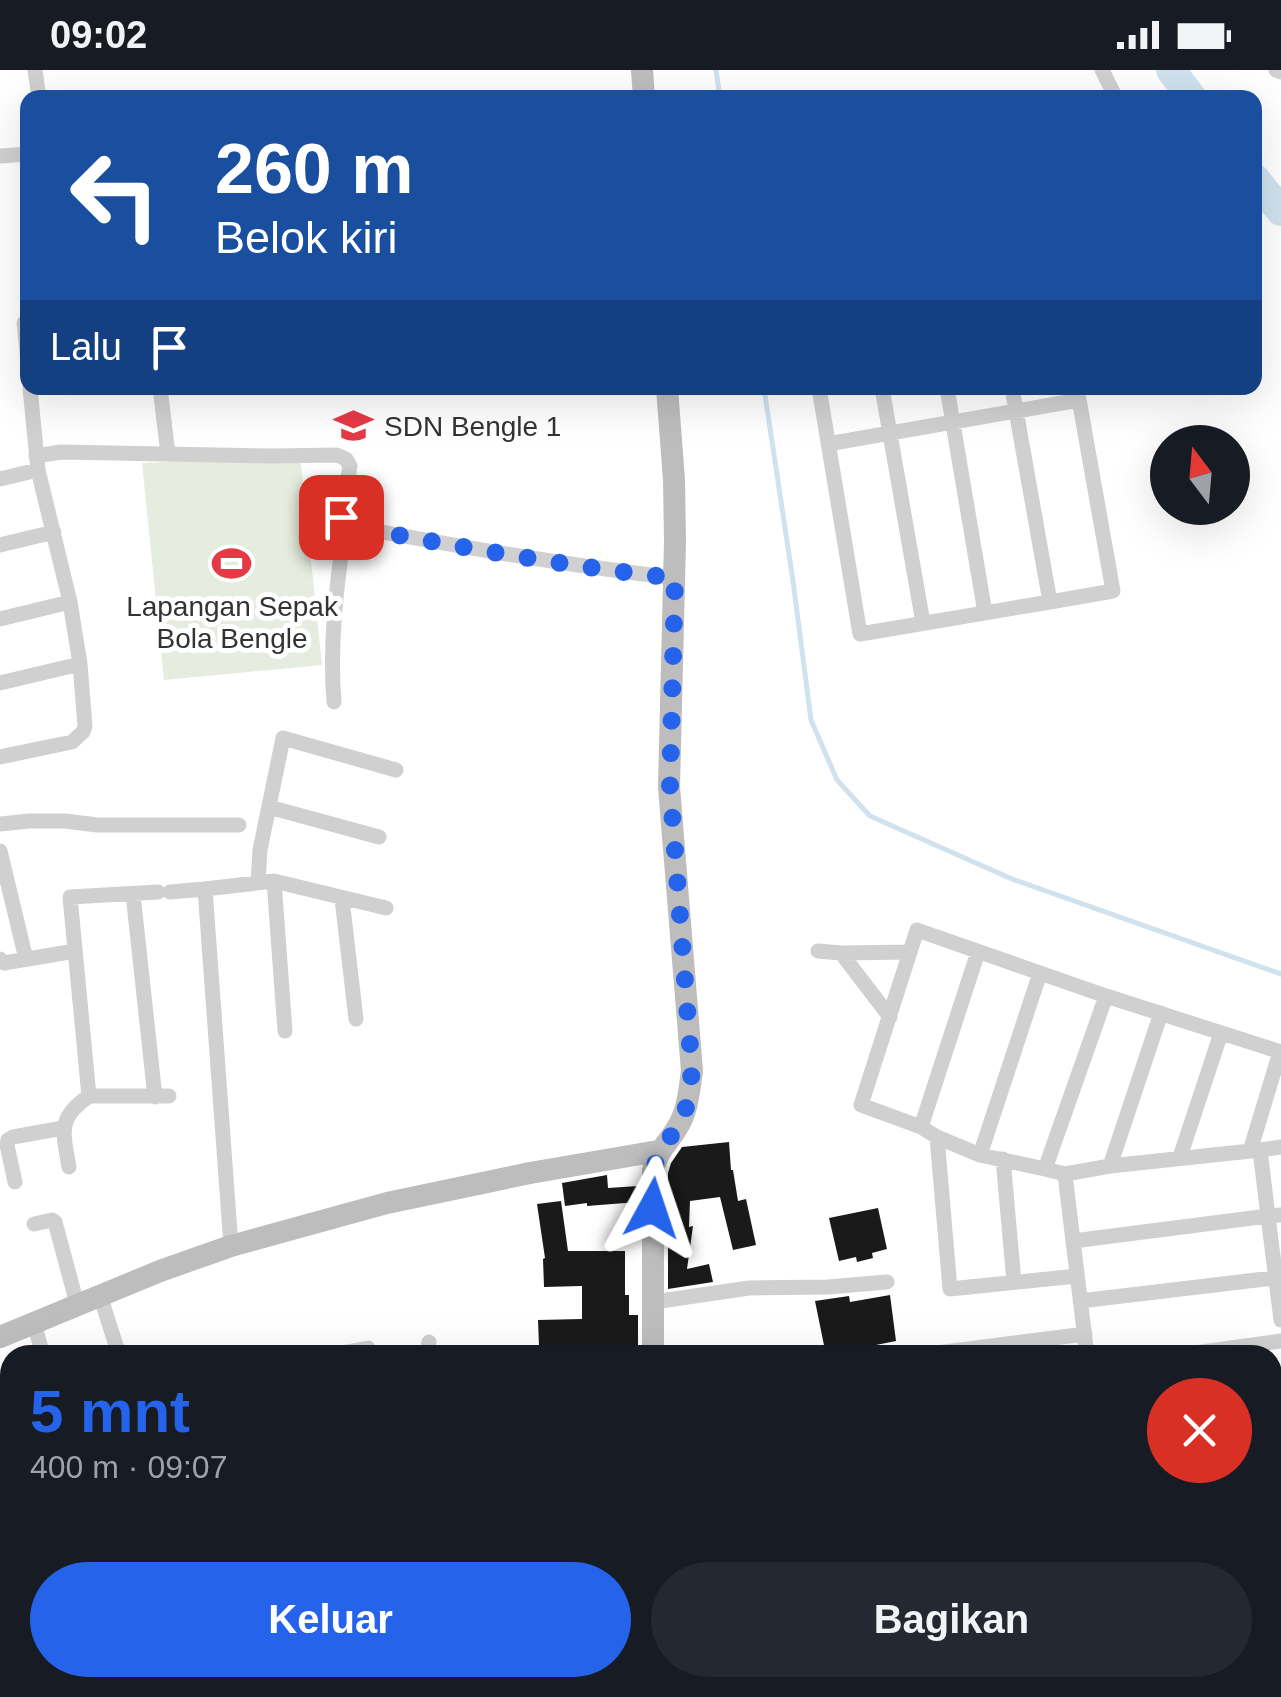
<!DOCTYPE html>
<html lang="id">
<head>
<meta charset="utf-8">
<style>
  body { margin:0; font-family:Arial,sans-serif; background:#242831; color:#f1f3f6; height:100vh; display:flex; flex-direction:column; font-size:38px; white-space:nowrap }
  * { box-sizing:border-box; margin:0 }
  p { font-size:32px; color:#9ea1a6 }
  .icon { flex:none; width:55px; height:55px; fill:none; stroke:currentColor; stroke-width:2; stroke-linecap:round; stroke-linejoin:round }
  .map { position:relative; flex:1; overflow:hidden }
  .details { position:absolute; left:0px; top:1275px; width:1282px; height:352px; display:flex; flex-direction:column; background:#171b24; border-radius:30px 30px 0 0; box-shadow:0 10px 40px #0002 }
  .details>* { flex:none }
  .hud { position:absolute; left:20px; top:20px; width:1242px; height:305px; border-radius:20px; box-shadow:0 10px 40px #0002; background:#1a4fa0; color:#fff; overflow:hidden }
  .needle { width:65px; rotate:344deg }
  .buttons { position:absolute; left:1150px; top:355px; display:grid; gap:20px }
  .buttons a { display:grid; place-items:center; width:100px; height:100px; border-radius:50%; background:#171b24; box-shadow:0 10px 40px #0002; font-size:50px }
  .pin { position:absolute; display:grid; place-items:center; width:85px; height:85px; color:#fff; margin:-42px; border-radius:20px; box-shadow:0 5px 15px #0006 }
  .me { position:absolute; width:110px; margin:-55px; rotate:5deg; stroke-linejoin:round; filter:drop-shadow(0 0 8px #0008) }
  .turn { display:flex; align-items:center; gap:35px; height:210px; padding:0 30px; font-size:45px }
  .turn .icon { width:130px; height:130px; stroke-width:2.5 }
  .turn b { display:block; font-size:70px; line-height:85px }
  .then { display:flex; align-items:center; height:95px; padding:0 30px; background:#0003; gap:20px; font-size:38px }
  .round { display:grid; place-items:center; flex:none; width:105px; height:105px; border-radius:52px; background:#242831 }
  .summary { display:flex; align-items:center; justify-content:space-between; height:170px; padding:0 30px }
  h1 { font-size:60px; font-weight:700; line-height:75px; color:#2563eb }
  .button { display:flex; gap:20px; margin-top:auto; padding:20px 30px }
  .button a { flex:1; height:115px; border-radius:60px; background:#2563eb; color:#fff; font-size:40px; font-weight:700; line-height:115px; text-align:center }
  .button a+a { background:#242831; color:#f1f3f6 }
  .status { display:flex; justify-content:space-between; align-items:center; height:70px; padding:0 50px; background:#171b24; direction:ltr }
  .status svg { height:28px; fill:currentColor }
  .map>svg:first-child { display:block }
  .green { fill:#e6ecdf }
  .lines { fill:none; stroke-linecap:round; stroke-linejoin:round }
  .stream { stroke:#cfe2ee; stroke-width:5 }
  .river { stroke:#cfe2ee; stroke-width:30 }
  .building { fill:#1a1a1a }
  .street { stroke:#d0d0d0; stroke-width:15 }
  .secondary { stroke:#bdbdbd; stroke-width:22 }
  .route { stroke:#2563eb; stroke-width:18; stroke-dasharray:0 32.4 }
  .labels { text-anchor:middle; stroke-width:10; stroke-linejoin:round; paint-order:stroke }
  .poi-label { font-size:28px; fill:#333; stroke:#fff; text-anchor:start }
</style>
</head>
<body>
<div class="status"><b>09:02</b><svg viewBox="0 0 49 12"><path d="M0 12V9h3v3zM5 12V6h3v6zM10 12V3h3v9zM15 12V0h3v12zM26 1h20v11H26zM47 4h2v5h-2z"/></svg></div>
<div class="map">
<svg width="1281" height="1627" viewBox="0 0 1281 1627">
  <rect width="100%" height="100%" fill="#fff"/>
  <path class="green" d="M 300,385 L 322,595 L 164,610 L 142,393 Z"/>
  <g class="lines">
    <path class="stream" d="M 716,0 L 720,28
      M 764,318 L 793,511 L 811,650 L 837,710 L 870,746 L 1012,809 L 1281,904"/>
    <path class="river" d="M 1171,0 L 1192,28
      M 1255,109 L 1281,141"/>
  </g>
  <path class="building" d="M 729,1072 L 731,1100 L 733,1100 L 738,1131 L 746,1129 L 756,1175 L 733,1180 L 720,1127 L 690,1131 L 689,1157 L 693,1156 L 687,1199 L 709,1194 L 713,1212 L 668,1219 L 668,1103 L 671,1093 L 682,1077 Z
    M 607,1105 L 608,1118 L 638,1116 L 638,1132 L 587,1136 L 587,1133 L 565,1136 L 562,1113 Z
    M 561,1131 L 568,1181 L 625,1181 L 625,1225 L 629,1225 L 629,1245 L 638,1245 L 638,1281 L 622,1281 L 622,1276 L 568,1278 L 539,1276 L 538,1250 L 582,1249 L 582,1216 L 544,1217 L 543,1189 L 545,1188 L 537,1134 Z
    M 878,1138 L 887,1179 L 872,1183 L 873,1188 L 857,1192 L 856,1187 L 839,1191 L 829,1148 Z
    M 890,1225 L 896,1271 L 826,1285 L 815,1231 L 849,1226 L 850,1232 Z"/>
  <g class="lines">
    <path class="street" d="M 35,0 L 39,28
      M 1102,0 L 1116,28
      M 1276,0 L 1281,2
      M 0,86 L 28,84
      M 24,253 L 28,292
      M 160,318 L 168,384
      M 819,318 L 860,564 L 1050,532
      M 882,318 L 923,553
      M 947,318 L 985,543
      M 1012,318 L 1050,532 L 1113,521 L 1077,318
      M 828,374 L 1079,330
      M 36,386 L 61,382 L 273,386 L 337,385 L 346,389 L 350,396 L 341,447 L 345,455 C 454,476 564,495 675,508
      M 0,409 L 38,400
      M 0,475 L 54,462
      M 0,549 L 70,532
      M 0,613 L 80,594
      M 334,632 C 329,572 337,514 345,455
      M 0,687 L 72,672 L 83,662 L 85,656 L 80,594 L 70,532 L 38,400 L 30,318
      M 269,737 L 379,767
      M 0,754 L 29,751 L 65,751 L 97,755 L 239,755
      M 0,781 L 26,889
      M 274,811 L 386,838
      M 258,813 L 260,780 L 283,668 L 396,700
      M 170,822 L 205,819
      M 133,824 L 155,1027
      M 342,829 L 356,949
      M 818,881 L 841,883
      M 0,889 L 4,893 L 75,881
      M 890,947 L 841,883 L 910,882
      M 89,1026 L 70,827 L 158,822
      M 921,1057 L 978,882
      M 937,1067 L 921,1057 L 861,1035 L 917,860 L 1106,926
      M 1260,1080 L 1281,1077
      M 1250,1081 L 1280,982
      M 980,1085 L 1040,903
      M 1180,1087 L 1221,963
      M 1003,1089 L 1014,1212
      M 1110,1096 L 1161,943
      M 69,1097 C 63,1062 57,1048 89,1026 L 169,1026
      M 1045,1099 L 980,1085 L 937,1067 L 950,1219 L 1077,1206
      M 1065,1104 L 1110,1096 L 1260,1080 L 1268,1146 L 1281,1145
      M 15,1112 L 7,1075 L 8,1070 L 13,1067 L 63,1058
      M 34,1154 L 52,1150 L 55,1152 L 77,1234
      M 1073,1171 L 1065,1104 L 1045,1099 L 1106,926 L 1281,982
      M 231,1176 L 205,819 L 274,811 L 285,961
      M 100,1225 L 119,1285
      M 1080,1231 L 1281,1207
      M 654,1232 L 749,1218 L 828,1217 L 887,1212
      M 34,1253 L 43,1285
      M 331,1285 L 368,1278 L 366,1285
      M 426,1285 L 429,1272
      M 921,1285 L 1085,1264
      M 1087,1285 L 1073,1171 L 1268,1146 L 1281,1250
      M 1180,1285 L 1281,1271
      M 1272,1446 L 1281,1445
      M 1272,1520 L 1281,1519
      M 0,1580 L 10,1579
      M 31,1618 L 31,1627
      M 223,1618 L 224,1627
      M 287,1618 L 288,1627
      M 351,1618 L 351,1627
      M 415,1618 L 415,1627
      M 480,1618 L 480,1627
      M 557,1618 L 561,1627
      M 160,1627 L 160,1618
      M 994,1627 L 1023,1618
      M 1042,1627 L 1071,1618"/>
    <path class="secondary" d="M 642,0 L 644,28
      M 0,1267 L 160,1201 L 231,1176 L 387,1133 L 530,1103 L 658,1081
      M 653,1285 L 653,1101 C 659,1077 666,1077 677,1058 C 688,1041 689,1021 692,1001 L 669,717 L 675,471 L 674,410 L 667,318
      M 647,1618 L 651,1627"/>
  </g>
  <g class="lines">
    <path class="route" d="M 341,447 L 345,455 C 454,476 564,496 675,508 L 670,716 L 692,1002 L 685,1043 L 677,1059 L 658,1081 L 654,1101 L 652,1138"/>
  </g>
  <defs>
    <symbol id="school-bare" viewBox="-9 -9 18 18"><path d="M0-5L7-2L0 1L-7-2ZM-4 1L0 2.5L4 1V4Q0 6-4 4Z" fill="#e63946" stroke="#fff" stroke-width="2.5" paint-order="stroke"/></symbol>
    <symbol id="stadium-bare" viewBox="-9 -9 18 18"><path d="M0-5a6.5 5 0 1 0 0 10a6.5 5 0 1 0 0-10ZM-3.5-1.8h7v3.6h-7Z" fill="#e63946" stroke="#fff" stroke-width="2.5" paint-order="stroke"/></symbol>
  </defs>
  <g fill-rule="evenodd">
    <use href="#school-bare" x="326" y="328" width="55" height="55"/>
    <use href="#stadium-bare" x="204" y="466" width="55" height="55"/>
  </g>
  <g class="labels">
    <g class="poi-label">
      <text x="384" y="366">SDN Bengle 1</text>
      <text x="232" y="546" text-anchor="middle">Lapangan Sepak<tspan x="232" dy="32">Bola Bengle</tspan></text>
    </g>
  </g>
</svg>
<div class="buttons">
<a><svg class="needle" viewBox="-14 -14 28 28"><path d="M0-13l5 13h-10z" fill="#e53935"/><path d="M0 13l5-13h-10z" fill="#9ea1a6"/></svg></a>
</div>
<div class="pin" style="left:341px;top:447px;background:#d93025"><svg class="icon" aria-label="arrive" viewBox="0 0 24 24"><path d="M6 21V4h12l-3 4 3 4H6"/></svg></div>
<svg class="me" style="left:652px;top:1138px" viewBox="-20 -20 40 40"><path d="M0-17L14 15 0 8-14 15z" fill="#2563eb" stroke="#fff" stroke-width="4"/></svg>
<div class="hud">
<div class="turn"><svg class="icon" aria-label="left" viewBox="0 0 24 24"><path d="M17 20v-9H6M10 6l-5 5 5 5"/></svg><div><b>260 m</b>Belok kiri</div></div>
<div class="then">Lalu<svg class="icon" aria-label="arrive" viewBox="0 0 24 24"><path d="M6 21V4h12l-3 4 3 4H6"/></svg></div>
</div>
<section class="details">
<div class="summary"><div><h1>5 mnt</h1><p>400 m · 09:07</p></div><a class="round" style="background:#d93025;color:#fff"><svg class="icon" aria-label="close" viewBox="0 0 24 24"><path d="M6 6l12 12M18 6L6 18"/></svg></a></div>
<div class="button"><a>Keluar</a><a>Bagikan</a></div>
</section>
</div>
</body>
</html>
